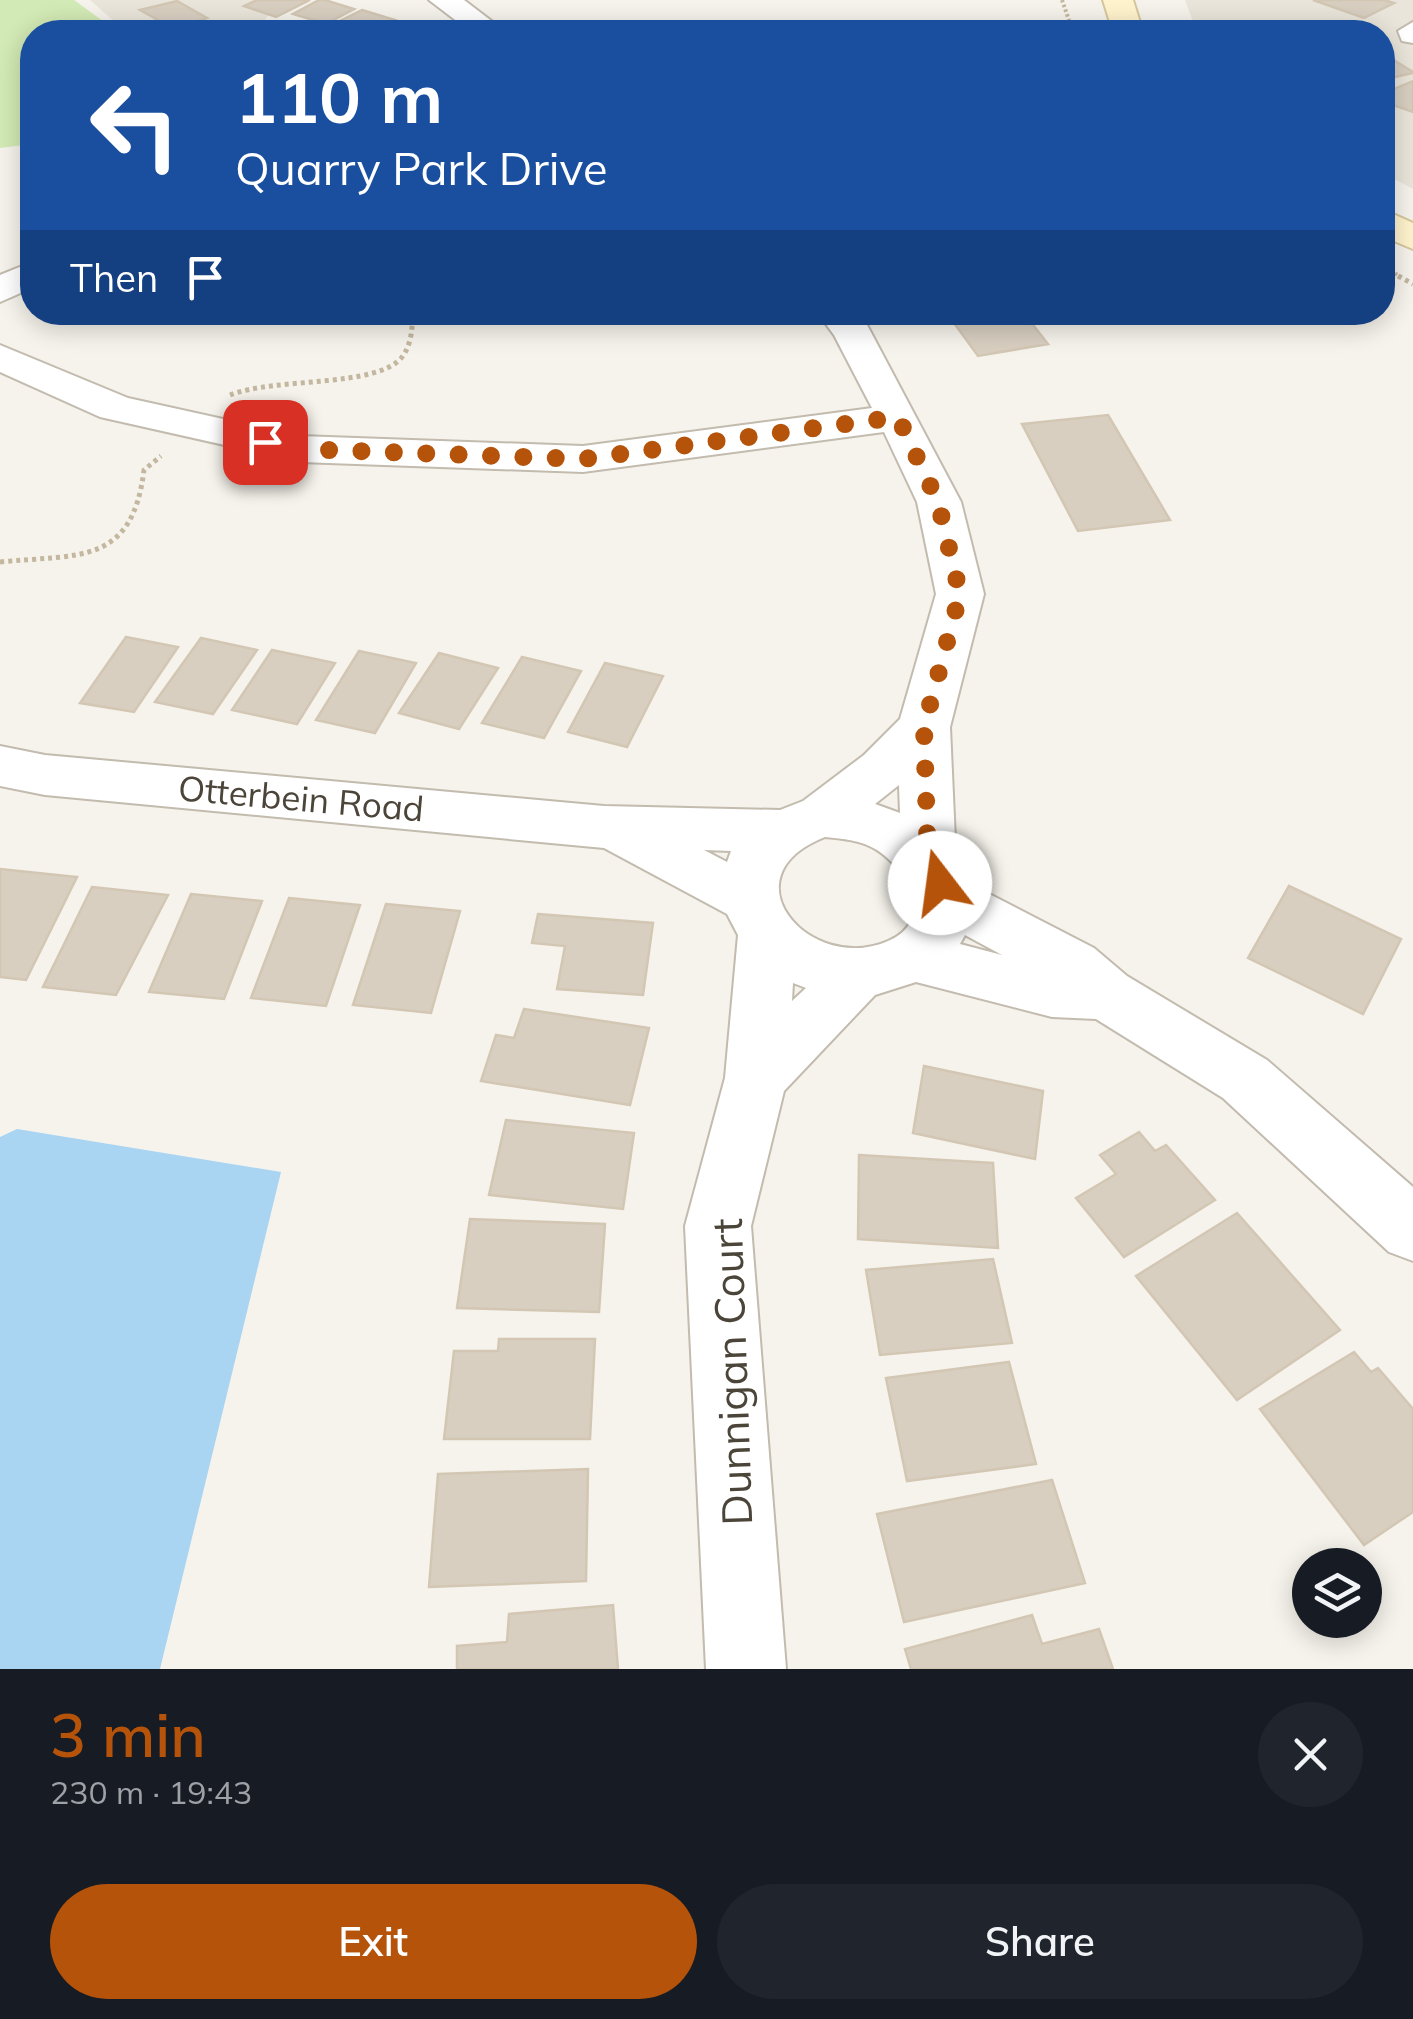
<!DOCTYPE html>
<html lang="en">
<head>
<meta charset="utf-8">
<style>
  body { margin:0; font-family:Mulish,sans-serif; background:#20242c; color:#f1f3f6; height:100vh; display:flex; flex-direction:column; font-size:38px; white-space:nowrap }
  * { box-sizing:border-box; margin:0 }
  p { font-size:32px; color:#9ea1a6 }
  .icon { flex:none; width:55px; height:55px; fill:none; stroke:currentColor; stroke-width:2; stroke-linecap:round; stroke-linejoin:round }
  .map { position:relative; height:1669px; overflow:hidden }
  .side { display:flex; flex-direction:column; background:#171b24; flex:1 }
  .side>* { flex:none }
  .top-card { position:absolute; left:20px; top:20px; width:1375px; height:305px; border-radius:40px; box-shadow:0 5px 25px #0003; background:#1a4fa0; color:#fff; overflow:hidden }
  .tools { position:absolute; left:1292px; top:1548px; display:grid; gap:20px }
  .tools a { display:grid; place-items:center; width:90px; height:90px; border-radius:50%; background:#171b24; box-shadow:0 5px 25px #0003; font-size:50px }
  .pin { position:absolute; display:grid; place-items:center; width:85px; height:85px; color:#fff; margin:-42px; border-radius:20px; box-shadow:0 5px 15px #0006 }
  .me { position:absolute; width:110px; margin:-55px; rotate:345deg; stroke-linejoin:round; filter:drop-shadow(0 0 8px #0008) }
  .turn { display:flex; align-items:center; gap:35px; height:210px; padding:0 50px; font-size:45px }
  .turn .icon { width:130px; height:130px; stroke-width:2.5 }
  .turn b { display:block; font-size:70px; line-height:85px }
  .then { display:flex; align-items:center; height:95px; padding:0 50px; background:#0003; gap:20px; font-size:38px }
  .round { display:grid; place-items:center; flex:none; width:105px; height:105px; border-radius:52px; background:#20242c }
  .overview { display:flex; align-items:center; justify-content:space-between; height:170px; padding:0 50px }
  h1 { font-size:60px; font-weight:600; line-height:75px; color:#b45309 }
  .primary-button { display:flex; gap:20px; margin-top:auto; padding:20px 50px }
  .primary-button a { flex:1; height:115px; border-radius:60px; background:#b45309; color:#fff; font-size:40px; font-weight:600; line-height:115px; text-align:center }
  .primary-button a+a { background:#20242c; color:#f1f3f6 }
  .map>svg:first-child { display:block }
  .residential { fill:#eae5da }
  .green { fill:#d2eab5 }
  .water { fill:#a9d4f2 }
  .building { fill:#d8cfc1; stroke:#d3c7b4; stroke-width:2.5 }
  .lines { fill:none; stroke-linecap:round; stroke-linejoin:round }
  .minor-casing { stroke:#c2bbae; stroke-width:4 }
  .secondary-casing { stroke:#d6c79b; stroke-width:4 }
  .path-far1 { stroke:#c4b79f; stroke-width:4; stroke-dasharray:2.5 2.5; stroke-linecap:butt }
  .path { stroke:#c4b79f; stroke-width:5; stroke-dasharray:4 4; stroke-linecap:butt }
  .minor { fill:#fff; fill-rule:evenodd }
  .secondary { fill:#fff3cd; fill-rule:evenodd }
  .route { stroke:#b45309; stroke-width:18; stroke-dasharray:0 32.4 }
  .labels { text-anchor:middle; stroke-width:8; stroke-linejoin:round; paint-order:stroke }
  .street-label { font-size:35px; fill:#4b4439; stroke:#fff }
  .near-street-label { font-size:42px; fill:#4b4439; stroke:#fff }
</style>
</head>
<body>
<div class="map">
<svg width="1413" height="1669" viewBox="0 0 1413 1669">
  <rect width="100%" height="100%" fill="#f6f3ec"/>
  <path class="residential" d="M 90,0 L 278,0 L 257,32 L 126,32 Z
    M 1185,0 L 1413,0 L 1413,189 L 1383,173 L 1382,32 L 1197,32 Z"/>
  <path class="green" d="M 0,0 L 74,0 L 118,32 L 32,32 L 32,144 L 0,148 Z"/>
  <path class="water" d="M 17,1129 L 281,1172 L 160,1669 L 0,1669 L 0,1137 Z"/>
  <path class="building" d="M 257,0 L 310,0 L 276,17 L 244,6 Z
    M 319,0 L 325,0 L 354,9 L 326,24 L 293,14 Z
    M 1313,0 L 1384,0 L 1394,3 L 1364,18 Z
    M 177,1 L 207,18 L 193,23 L 201,28 L 188,32 L 174,29 L 140,10 Z
    M 362,10 L 395,20 L 372,32 L 332,25 Z
    M 1310,23 L 1356,23 L 1362,32 L 1287,32 L 1284,27 L 1312,27 Z
    M 1382,53 L 1413,72 L 1413,73 L 1382,80 Z
    M 1413,81 L 1413,112 L 1382,101 L 1382,94 Z
    M 946,312 L 1023,312 L 1048,344 L 978,356 Z
    M 1108,415 L 1170,520 L 1078,531 L 1022,424 Z
    M 126,637 L 178,647 L 134,712 L 80,703 Z
    M 201,638 L 257,650 L 213,714 L 155,702 Z
    M 272,650 L 335,663 L 297,724 L 232,710 Z
    M 359,651 L 416,663 L 375,733 L 316,720 Z
    M 439,653 L 498,668 L 459,729 L 399,713 Z
    M 522,657 L 581,671 L 544,738 L 482,723 Z
    M 605,663 L 663,676 L 627,747 L 568,732 Z
    M 0,869 L 77,877 L 26,980 L 0,977 Z
    M 1289,886 L 1401,939 L 1363,1014 L 1248,958 Z
    M 92,887 L 168,895 L 116,995 L 43,987 Z
    M 191,894 L 262,901 L 224,999 L 149,992 Z
    M 289,898 L 360,905 L 326,1006 L 251,998 Z
    M 386,904 L 460,911 L 431,1013 L 353,1005 Z
    M 538,914 L 653,923 L 643,995 L 557,989 L 565,946 L 532,943 Z
    M 524,1009 L 649,1028 L 630,1105 L 481,1081 L 496,1035 L 514,1038 Z
    M 924,1066 L 1043,1091 L 1035,1159 L 913,1133 Z
    M 506,1120 L 634,1133 L 623,1209 L 489,1195 Z
    M 1139,1132 L 1155,1151 L 1166,1145 L 1215,1200 L 1124,1257 L 1076,1198 L 1116,1174 L 1100,1155 Z
    M 859,1155 L 993,1163 L 998,1248 L 858,1239 Z
    M 1237,1213 L 1340,1330 L 1237,1400 L 1136,1276 Z
    M 470,1219 L 605,1224 L 599,1312 L 457,1308 Z
    M 993,1259 L 1012,1343 L 880,1355 L 866,1270 Z
    M 499,1339 L 595,1339 L 590,1439 L 444,1439 L 454,1351 L 498,1351 Z
    M 1354,1352 L 1371,1372 L 1378,1368 L 1413,1409 L 1413,1512 L 1364,1545 L 1260,1409 Z
    M 1009,1362 L 1036,1464 L 907,1481 L 886,1378 Z
    M 588,1469 L 586,1581 L 429,1587 L 438,1474 Z
    M 1052,1480 L 1085,1583 L 904,1622 L 877,1514 Z
    M 613,1605 L 618,1669 L 457,1669 L 457,1646 L 507,1642 L 509,1614 Z
    M 1032,1615 L 1042,1644 L 1099,1629 L 1113,1669 L 911,1669 L 905,1649 Z"/>
  <g class="lines">
    <defs>
      <path id="minor" d="M 429,0 L 464,0 L 506,32 L 471,32 Z
        M 1413,22 L 1413,43 L 1402,41 L 1398,31 Z
        M 32,262 L 32,288 L 0,302 L 0,275 Z
        M 817,312 L 857,312 L 866,323 L 961,502 L 984,594 L 950,727 L 956,863 L 966,882 L 1094,948 L 1127,976 L 1267,1060 L 1413,1187 L 1413,1261 L 1389,1252 L 1223,1098 L 1096,1019 L 1052,1017 L 916,982 L 875,995 L 784,1091 L 751,1226 L 786,1669 L 706,1669 L 685,1226 L 725,1078 L 738,935 L 727,914 L 604,848 L 45,795 L 0,786 L 0,746 L 45,755 L 604,806 L 780,810 L 803,801 L 864,755 L 900,719 L 936,594 L 917,502 L 884,432 L 583,472 L 300,462 L 100,417 L 0,372 L 0,345 L 128,398 L 300,436 L 583,446 L 872,408 L 834,335 ZM 899,785 L 900,813 L 875,804 ZM 825,837 C 843,839 861,840 877,850 C 909,871 935,921 888,941 C 811,975 723,877 825,837 ZM 704,850 L 731,851 L 727,862 ZM 965,935 L 1002,955 L 960,944 ZM 793,983 L 806,988 L 792,1001 Z"/>
      <path id="secondary" d="M 1103,0 L 1133,0 L 1143,32 L 1113,32 Z
        M 1382,209 L 1413,223 L 1413,249 L 1382,236 Z"/>
    </defs>
    <use href="#minor" class="minor-casing"/>
    <use href="#secondary" class="secondary-casing"/>
    <path class="path-far1" d="M 1062,0 L 1073,32
      M 1382,266 L 1403,278"/>
    <path class="path" d="M 1398,276 L 1413,284
      M 230,395 C 275,377 378,388 402,357 C 412,344 412,328 413,312
      M 0,562 C 79,554 132,566 144,470 L 161,456"/>
    <use href="#minor" class="minor"/>
    <use href="#secondary" class="secondary"/>
  </g>
  <g class="lines">
    <path class="route" d="M 265,442 L 300,449 L 583,459 L 898,417 L 938,502 L 960,594 L 924,727 L 928,861 L 940,883"/>
  </g>
  <g class="labels">
    <g class="street-label">
      <text transform="translate(301 799) rotate(5)" y="12">Otterbein Road</text>
    </g>
    <g class="near-street-label">
      <text transform="translate(732 1372) rotate(-92)" y="15">Dunnigan Court</text>
    </g>
  </g>
</svg>
<div class="tools">
<a><svg class="icon" aria-label="layers" viewBox="0 0 24 24"><path d="M12 4l9 5-9 5-9-5zM3 14l9 5 9-5"/></svg></a>
</div>
<div class="pin" style="left:265px;top:442px;background:#d93025"><svg class="icon" aria-label="arrive" viewBox="0 0 24 24"><path d="M6 21V4h12l-3 4 3 4H6"/></svg></div>
<svg class="me" style="left:940px;top:883px" viewBox="-20 -20 40 40"><circle r="19" fill="#fff"/><path d="M0-13L10 11 0 6-10 11z" fill="#b45309"/></svg>
<div class="top-card">
<div class="turn"><svg class="icon" aria-label="left" viewBox="0 0 24 24"><path d="M17 20v-9H6M10 6l-5 5 5 5"/></svg><div><b>110 m</b>Quarry Park Drive</div></div>
<div class="then">Then<svg class="icon" aria-label="arrive" viewBox="0 0 24 24"><path d="M6 21V4h12l-3 4 3 4H6"/></svg></div>
</div>
</div>
<section class="side">
<div class="overview"><div><h1>3 min</h1><p>230 m · 19:43</p></div><a class="round"><svg class="icon" aria-label="close" viewBox="0 0 24 24"><path d="M6 6l12 12M18 6L6 18"/></svg></a></div>
<div class="primary-button"><a>Exit</a><a>Share</a></div>
</section>
</body>
</html>
